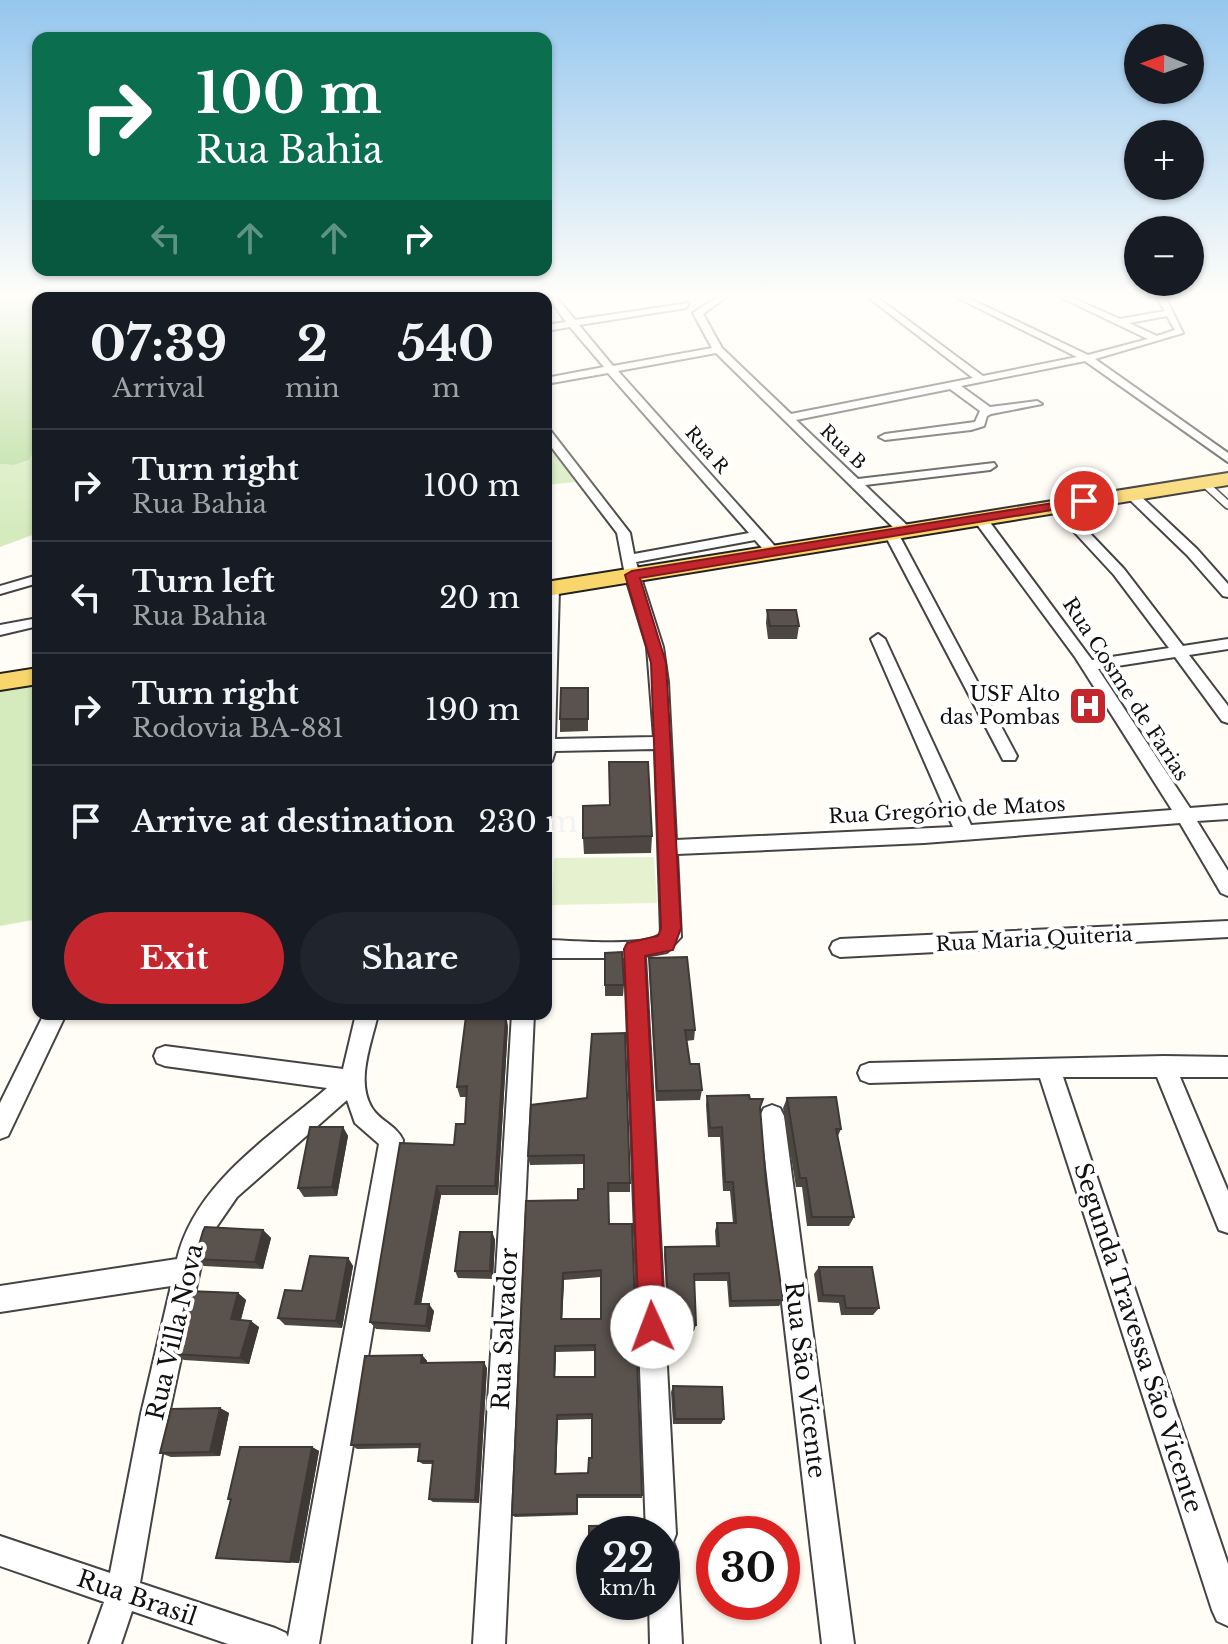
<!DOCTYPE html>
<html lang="en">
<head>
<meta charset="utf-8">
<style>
  body { margin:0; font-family:"Libre Baskerville",serif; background:#20242c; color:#f1f3f6; height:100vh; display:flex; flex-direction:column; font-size:30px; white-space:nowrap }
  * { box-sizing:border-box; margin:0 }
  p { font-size:26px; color:#9ea1a6 }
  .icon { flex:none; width:44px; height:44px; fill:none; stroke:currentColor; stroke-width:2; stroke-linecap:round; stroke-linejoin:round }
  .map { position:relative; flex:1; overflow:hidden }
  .panel { position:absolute; left:32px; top:292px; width:520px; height:728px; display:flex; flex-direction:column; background:#171b24; border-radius:16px; box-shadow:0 2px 6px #0004 }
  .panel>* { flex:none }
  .banner { position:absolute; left:32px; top:32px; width:520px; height:244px; border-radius:16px; box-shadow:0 2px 6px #0004; background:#0b6e4f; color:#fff; overflow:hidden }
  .needle { width:52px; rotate:271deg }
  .tools { position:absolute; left:1124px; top:24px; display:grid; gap:16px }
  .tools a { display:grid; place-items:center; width:80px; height:80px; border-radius:50%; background:#171b24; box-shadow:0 2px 6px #0004; font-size:40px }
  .speed { position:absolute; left:576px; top:1516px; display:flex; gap:16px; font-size:40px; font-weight:700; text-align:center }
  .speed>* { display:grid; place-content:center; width:104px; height:104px; border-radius:50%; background:#171b24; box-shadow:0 2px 6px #0004; line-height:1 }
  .speed small { font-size:20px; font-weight:400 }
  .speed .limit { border:12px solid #d22; background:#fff; color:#111 }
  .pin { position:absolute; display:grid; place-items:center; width:68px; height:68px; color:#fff; margin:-34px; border:4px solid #fff; border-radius:50%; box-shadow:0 2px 8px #0007 }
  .me { position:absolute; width:88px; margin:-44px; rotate:358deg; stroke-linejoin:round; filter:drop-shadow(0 0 6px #0008) }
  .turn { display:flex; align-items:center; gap:28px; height:168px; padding:0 32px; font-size:36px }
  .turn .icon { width:104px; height:104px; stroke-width:2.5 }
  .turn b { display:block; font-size:56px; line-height:68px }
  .lanes { display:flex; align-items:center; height:76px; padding:0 32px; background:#0003; justify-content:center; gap:40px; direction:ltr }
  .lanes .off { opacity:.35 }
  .eta { display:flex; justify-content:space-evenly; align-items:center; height:136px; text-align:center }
  .eta b { font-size:48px; font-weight:700; line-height:56px }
  .cta { display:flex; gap:16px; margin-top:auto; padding:16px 32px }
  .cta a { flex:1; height:92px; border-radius:48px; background:#c4262e; color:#fff; font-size:32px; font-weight:700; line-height:92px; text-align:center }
  .cta a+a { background:#20242c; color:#f1f3f6 }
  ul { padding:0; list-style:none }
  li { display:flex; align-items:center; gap:24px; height:112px; padding:0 32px; border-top:2px solid #363941 }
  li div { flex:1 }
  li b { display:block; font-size:30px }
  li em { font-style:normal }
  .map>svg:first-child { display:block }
  .green { fill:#d5ebbd }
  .forest { fill:#b9dc9c }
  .pitch { fill:#e6f2cf }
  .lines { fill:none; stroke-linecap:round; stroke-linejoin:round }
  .lane-casing { stroke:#444; stroke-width:10 }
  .street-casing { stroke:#444; stroke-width:4 }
  .primary-casing { stroke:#222; stroke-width:4 }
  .lane { stroke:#fff; stroke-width:7 }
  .street { fill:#fff; fill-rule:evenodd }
  .primary { fill:#f9d66b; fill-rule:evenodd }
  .wall { fill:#4d4742; fill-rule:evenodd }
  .shaded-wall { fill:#3f3936 }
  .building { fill:#5a524d; stroke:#3f3936; stroke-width:2; fill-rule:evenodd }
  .route { fill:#c4262e; stroke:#7f191e; stroke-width:2 }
  .labels { text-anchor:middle; stroke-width:8; stroke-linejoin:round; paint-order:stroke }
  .far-street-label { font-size:18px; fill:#111; stroke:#fff }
  .street-label { font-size:20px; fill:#111; stroke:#fff }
  .poi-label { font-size:20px; fill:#111; stroke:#fff; text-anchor:end }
  .near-street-label { font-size:24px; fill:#111; stroke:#fff }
</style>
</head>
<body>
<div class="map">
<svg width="1228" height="1644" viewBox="0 0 1228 1644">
  <rect width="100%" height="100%" fill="#fffdf5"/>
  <path class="green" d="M 546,442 L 575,482 L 546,485 Z
    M 38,444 L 38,533 L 0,547 L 0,464 L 14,465 L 29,460 Z
    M 38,684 L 38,919 L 0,926 L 0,690 Z"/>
  <path class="forest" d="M 0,298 L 249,298 L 38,298 L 38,444 L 29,460 L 14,465 L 0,464 Z"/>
  <path class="pitch" d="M 654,857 L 657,903 L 552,905 L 554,858 Z"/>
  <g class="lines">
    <defs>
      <path id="lane" d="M 1204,483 L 1228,505"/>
      <path id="street" d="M 549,298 L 557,298 L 575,320 L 689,303 L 686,308 L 579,325 L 613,366 L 712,348 L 693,313 L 716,298 L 725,298 L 703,314 L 722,348 L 791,414 L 973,378 L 869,298 L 878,298 L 983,376 L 1077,357 L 958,298 L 968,298 L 1088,355 L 1148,339 L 1062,298 L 1072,298 L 1120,319 L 1165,311 L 1157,298 L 1166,298 L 1183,333 L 1095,359 L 1228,453 L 1228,462 L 1085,361 L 961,386 L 990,407 L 1037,401 L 1042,404 L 991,414 L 987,416 L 984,426 L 971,430 L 885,440 L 879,437 L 885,434 L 975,422 L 980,411 L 950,389 L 796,420 L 858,479 L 994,463 L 996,466 L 990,470 L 865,485 L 911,529 L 911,535 L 901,535 L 716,353 L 618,371 L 781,553 L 779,556 L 769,556 L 755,540 L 636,562 L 663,647 L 668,682 L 676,840 L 953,827 L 871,639 L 878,634 L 885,639 L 971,825 L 1172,810 L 1075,657 L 976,523 L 976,517 L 986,517 L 1092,660 L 1169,648 L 1114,575 L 1053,509 L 1053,503 L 1061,503 L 1124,569 L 1183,646 L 1228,639 L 1228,649 L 1189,655 L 1228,706 L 1228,723 L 1222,721 L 1175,657 L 1098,669 L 1190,808 L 1228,805 L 1228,819 L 1197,821 L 1228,871 L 1228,896 L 1221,893 L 1180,823 L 924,843 L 677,854 L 681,937 L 667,952 L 645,956 L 676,1534 L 673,1542 L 677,1552 L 682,1644 L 650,1644 L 649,1602 L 662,1602 L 662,1534 L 646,1534 L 625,958 L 546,958 L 546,940 C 571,940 643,948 661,934 L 655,749 L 555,751 L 552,761 L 546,763 L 547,585 L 557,585 L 559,588 L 555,739 L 654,737 L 647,647 L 625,575 L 617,533 L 546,440 L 546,429 L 550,430 L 630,533 L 634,554 L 749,533 L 608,373 L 546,384 L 546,378 L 604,367 L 570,327 L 546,331 L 546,325 L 566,322 ZM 1167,316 L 1175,330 L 1157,336 L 1129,323 Z
        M 1127,491 L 1135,491 L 1197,549 L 1228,584 L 1228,597 L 1223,596 L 1187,555 L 1127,497 Z
        M 892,531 L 899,535 L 1017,756 L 1015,760 L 1003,760 L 1001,756 L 885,535 Z
        M 38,575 L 38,583 L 0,594 L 0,586 Z
        M 38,618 L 38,626 L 0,635 L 0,625 Z
        M 1228,921 L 1228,937 L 840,957 L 833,954 L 830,948 L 833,942 L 840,939 Z
        M 44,1014 L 66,1014 L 8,1136 L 0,1139 L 0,1103 Z
        M 356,1014 L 378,1014 C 372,1042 355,1081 372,1108 C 380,1121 396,1125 403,1140 L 395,1199 L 319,1644 L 228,1644 L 132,1611 L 121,1644 L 89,1644 L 104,1602 L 0,1566 L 0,1536 L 110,1573 L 141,1414 L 171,1286 L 0,1312 L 0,1286 L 177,1259 C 195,1183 270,1137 327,1088 L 165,1066 L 157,1063 L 154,1056 L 157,1049 L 165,1046 L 343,1069 ZM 347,1100 L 355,1123 L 379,1144 L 288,1637 L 286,1633 L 275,1628 L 140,1583 L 169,1414 L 206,1242 L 237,1197 Z
        M 512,1014 L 534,1014 L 505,1644 L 473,1644 Z
        M 1164,1056 L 1228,1057 L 1228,1077 L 1180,1077 L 1228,1191 L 1228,1233 L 1219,1230 L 1157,1077 L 1063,1077 L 1228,1564 L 1228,1626 L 1217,1621 L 1212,1610 L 1040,1078 L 869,1083 L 861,1080 L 858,1073 L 861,1066 L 869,1063 Z
        M 772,1105 L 780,1108 L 784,1116 L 854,1644 L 822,1644 L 760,1116 L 764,1108 Z"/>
      <path id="primary" d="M 1228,473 L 1228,485 L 546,596 L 546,582 Z
        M 38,668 L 38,684 L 0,690 L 0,674 Z"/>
    </defs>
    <use href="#lane" class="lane-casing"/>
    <use href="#street" class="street-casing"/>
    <use href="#primary" class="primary-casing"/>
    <use href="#lane" class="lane"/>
    <use href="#street" class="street"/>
    <use href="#primary" class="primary"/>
  </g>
  <path class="wall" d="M 767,610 L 799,626 L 797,639 L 768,639 L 766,623 Z
    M 588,688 L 588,731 L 560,732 L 560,719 Z
    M 652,836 L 651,853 L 584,854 L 583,838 Z
    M 605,953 L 624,985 L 623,996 L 605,996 Z
    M 649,958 L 695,1030 L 694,1040 L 686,1041 L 690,1064 L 702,1090 L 700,1100 L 656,1101 L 649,969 Z
    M 508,1026 L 498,1195 L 441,1195 L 421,1304 L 434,1311 L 430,1332 L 376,1329 L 370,1322 L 465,1124 L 467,1097 L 460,1097 L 457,1087 Z
    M 707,1096 L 750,1099 L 760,1110 L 766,1183 L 783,1300 L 779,1306 L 729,1307 L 727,1281 L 694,1281 L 696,1325 L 694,1331 L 668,1330 L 664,1254 L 665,1247 L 716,1246 L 715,1231 L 717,1223 L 733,1223 L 730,1191 L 723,1191 L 720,1137 L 708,1137 L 706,1105 Z
    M 787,1098 L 841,1129 L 838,1136 L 854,1217 L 849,1226 L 807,1226 L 802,1187 L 796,1187 L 783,1108 Z
    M 531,1105 L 630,1183 L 630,1192 L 608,1192 L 609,1224 L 642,1495 L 642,1498 L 578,1498 L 578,1515 L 515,1517 L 512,1515 L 578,1200 L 584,1189 L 584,1164 L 530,1165 L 528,1156 ZM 601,1277 L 601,1319 L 562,1319 L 564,1280 ZM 595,1351 L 595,1377 L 555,1377 L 556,1352 ZM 592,1419 L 592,1458 L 588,1473 L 556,1474 L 558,1420 Z
    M 343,1127 L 348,1136 L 337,1196 L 304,1197 L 298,1188 Z
    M 263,1230 L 271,1238 L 263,1269 L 204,1266 L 195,1259 Z
    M 492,1232 L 495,1240 L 493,1279 L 458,1278 L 455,1271 Z
    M 348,1258 L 353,1266 L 342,1328 L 285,1325 L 278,1318 L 302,1291 Z
    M 819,1267 L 879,1308 L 873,1315 L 841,1315 L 839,1303 L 818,1302 L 814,1274 Z
    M 238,1293 L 246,1300 L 241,1320 L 259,1327 L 249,1364 L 184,1360 L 174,1354 Z
    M 422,1355 L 427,1361 L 426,1363 L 487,1368 L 479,1503 L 433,1502 L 429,1499 L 433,1464 L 423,1464 L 418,1461 L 420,1448 L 357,1449 L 351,1445 Z
    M 673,1386 L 724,1419 L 721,1424 L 673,1424 L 671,1392 Z
    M 220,1408 L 229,1413 L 220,1456 L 171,1457 L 160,1453 Z
    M 312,1447 L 319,1451 L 299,1563 L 216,1558 L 231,1500 L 228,1499 Z"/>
  <path class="shaded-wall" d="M 506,1016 L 508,1026 L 498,1195 L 495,1186 Z
    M 343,1127 L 348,1136 L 337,1196 L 332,1187 Z
    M 437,1186 L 441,1195 L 420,1310 L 415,1304 Z
    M 263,1230 L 271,1238 L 263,1269 L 255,1262 Z
    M 492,1232 L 495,1240 L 493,1279 L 490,1271 Z
    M 348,1258 L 353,1266 L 342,1328 L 336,1321 Z
    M 563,1273 L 564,1280 L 562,1326 L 561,1319 Z
    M 238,1293 L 246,1300 L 239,1326 L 231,1319 Z
    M 429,1304 L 434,1311 L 430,1332 L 426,1326 Z
    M 251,1321 L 259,1327 L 249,1364 L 240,1358 Z
    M 555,1346 L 556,1352 L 555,1383 L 554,1377 Z
    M 422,1355 L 427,1361 L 426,1369 L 421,1363 Z
    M 484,1362 L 487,1368 L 479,1503 L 475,1500 Z
    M 220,1408 L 229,1413 L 220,1456 L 210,1452 Z
    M 557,1415 L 558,1420 L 556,1478 L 555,1474 Z
    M 312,1447 L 319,1451 L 299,1563 L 290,1562 Z"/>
  <path class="building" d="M 767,610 L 796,610 L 799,626 L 770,626 Z
    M 561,688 L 588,688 L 588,719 L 560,719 Z
    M 609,762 L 648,762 L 652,836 L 583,838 L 583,806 L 610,805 Z
    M 622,952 L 624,985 L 605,985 L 605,953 Z
    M 687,957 L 695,1030 L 685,1030 L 690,1064 L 699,1064 L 702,1090 L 657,1091 L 649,958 Z
    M 466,1016 L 506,1016 L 495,1186 L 437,1186 L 415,1304 L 429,1304 L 426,1326 L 370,1322 L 400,1143 L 454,1145 L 456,1124 L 465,1124 L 467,1086 L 457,1087 Z
    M 625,1033 L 630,1183 L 608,1183 L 609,1224 L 632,1224 L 642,1495 L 577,1495 L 577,1513 L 512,1515 L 526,1201 L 578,1200 L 578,1189 L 584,1189 L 584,1155 L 528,1156 L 531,1105 L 587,1098 L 592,1034 ZM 601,1270 L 601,1319 L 561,1319 L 563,1273 ZM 595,1345 L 595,1377 L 554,1377 L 555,1346 ZM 592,1414 L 592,1458 L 589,1458 L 588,1473 L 555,1474 L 557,1415 Z
    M 749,1095 L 750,1099 L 763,1099 L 760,1107 L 766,1183 L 783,1300 L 731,1301 L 729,1273 L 694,1274 L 696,1325 L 669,1324 L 665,1247 L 719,1246 L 717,1223 L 736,1223 L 733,1182 L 725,1182 L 722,1127 L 710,1128 L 707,1096 Z
    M 836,1097 L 841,1129 L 836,1129 L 854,1217 L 812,1217 L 806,1178 L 800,1178 L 787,1098 Z
    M 310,1127 L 343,1127 L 332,1187 L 298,1188 Z
    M 205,1227 L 263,1230 L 255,1262 L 195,1259 L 203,1231 Z
    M 460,1232 L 492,1232 L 490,1271 L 455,1271 Z
    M 310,1256 L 348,1258 L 336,1321 L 278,1318 L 285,1290 L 302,1291 Z
    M 819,1267 L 872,1267 L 879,1308 L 846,1308 L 844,1296 L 823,1295 Z
    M 188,1291 L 238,1293 L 231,1319 L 251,1321 L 240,1358 L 174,1354 Z
    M 422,1355 L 421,1363 L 484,1362 L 475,1500 L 429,1499 L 433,1461 L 418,1461 L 420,1444 L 351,1445 L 365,1356 Z
    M 673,1386 L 722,1387 L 724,1419 L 675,1419 Z
    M 220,1408 L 210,1452 L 160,1453 L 171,1409 Z
    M 240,1447 L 312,1447 L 290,1562 L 216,1558 L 231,1499 L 228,1499 Z
    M 644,1525 L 644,1534 L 594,1534 L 594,1580 L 589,1580 L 589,1526 Z"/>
  <linearGradient id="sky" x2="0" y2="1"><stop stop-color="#95c6ee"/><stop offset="0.56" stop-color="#fffefa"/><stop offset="1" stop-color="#fffefa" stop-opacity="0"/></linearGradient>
  <rect width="1228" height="528" fill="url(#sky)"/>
  <path class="route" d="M 1084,498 L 1088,499 L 1088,504 L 640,578 L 666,663 L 681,928 L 673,950 L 645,956 L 665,1327 L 662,1336 L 652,1340 L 642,1336 L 639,1327 L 624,949 L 627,943 L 658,936 L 661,928 L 651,663 L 625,575 L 632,571 Z"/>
  <defs>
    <symbol id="hospital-square" viewBox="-11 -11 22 22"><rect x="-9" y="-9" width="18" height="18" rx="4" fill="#c4262e" stroke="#fff"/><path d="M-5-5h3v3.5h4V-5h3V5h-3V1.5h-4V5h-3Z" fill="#fff"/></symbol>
  </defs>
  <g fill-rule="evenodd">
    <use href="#hospital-square" x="1066" y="684" width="44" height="44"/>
  </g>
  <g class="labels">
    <g class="far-street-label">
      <text transform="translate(843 447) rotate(44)" y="6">Rua B</text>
      <text transform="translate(707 450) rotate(49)" y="6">Rua R</text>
    </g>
    <g class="street-label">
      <text transform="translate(1126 689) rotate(57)" y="7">Rua Cosme de Farias</text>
      <text transform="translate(947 810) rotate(-3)" y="7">Rua Gregório de Matos</text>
      <text transform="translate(1034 939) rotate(-3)" y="7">Rua Maria Quiteria</text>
    </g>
    <g class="poi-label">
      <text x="1060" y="701">USF Alto<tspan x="1060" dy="23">das Pombas</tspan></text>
    </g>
    <g class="near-street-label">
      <text transform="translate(505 1329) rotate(-87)" y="8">Rua Salvador</text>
      <text transform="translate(175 1332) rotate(-77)" y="8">Rua Villa Nova</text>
      <text transform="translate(1138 1338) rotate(72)" y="8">Segunda Travessa São Vicente</text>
      <text transform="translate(805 1380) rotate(83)" y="8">Rua São Vicente</text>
      <text transform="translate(137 1598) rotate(19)" y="8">Rua Brasil</text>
    </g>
  </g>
</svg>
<div class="tools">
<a><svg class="needle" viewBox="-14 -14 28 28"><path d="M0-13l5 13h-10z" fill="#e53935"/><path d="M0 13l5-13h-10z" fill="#9ea1a6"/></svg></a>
<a>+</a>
<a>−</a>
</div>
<div class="speed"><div>22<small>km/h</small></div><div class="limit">30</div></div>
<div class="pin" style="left:1084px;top:501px;background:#d93025"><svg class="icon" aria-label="arrive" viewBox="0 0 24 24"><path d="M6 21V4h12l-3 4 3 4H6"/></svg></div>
<svg class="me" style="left:652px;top:1327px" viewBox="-20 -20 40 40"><circle r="19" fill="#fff"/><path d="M0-13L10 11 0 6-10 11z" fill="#c4262e"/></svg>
<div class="banner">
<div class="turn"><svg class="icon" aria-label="right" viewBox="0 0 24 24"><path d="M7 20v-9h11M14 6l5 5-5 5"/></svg><div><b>100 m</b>Rua Bahia</div></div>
<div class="lanes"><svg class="icon off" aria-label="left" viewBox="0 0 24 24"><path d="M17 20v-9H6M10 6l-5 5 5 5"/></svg><svg class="icon off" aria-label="ahead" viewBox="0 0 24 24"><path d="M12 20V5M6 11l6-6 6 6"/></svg><svg class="icon off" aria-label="ahead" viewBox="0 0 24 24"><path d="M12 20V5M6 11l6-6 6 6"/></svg><svg class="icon" aria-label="right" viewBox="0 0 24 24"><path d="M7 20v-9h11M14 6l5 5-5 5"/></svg></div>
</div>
<section class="panel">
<div class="eta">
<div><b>07:39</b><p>Arrival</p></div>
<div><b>2</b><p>min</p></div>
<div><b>540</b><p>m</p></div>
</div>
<ul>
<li><svg class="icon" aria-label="right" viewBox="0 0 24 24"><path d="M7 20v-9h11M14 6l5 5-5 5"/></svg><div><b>Turn right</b><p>Rua Bahia</p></div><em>100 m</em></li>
<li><svg class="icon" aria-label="left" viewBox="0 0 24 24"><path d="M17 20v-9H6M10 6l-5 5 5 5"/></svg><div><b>Turn left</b><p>Rua Bahia</p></div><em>20 m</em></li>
<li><svg class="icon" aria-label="right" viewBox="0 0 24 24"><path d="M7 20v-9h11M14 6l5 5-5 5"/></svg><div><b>Turn right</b><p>Rodovia BA-881</p></div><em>190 m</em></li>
<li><svg class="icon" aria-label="arrive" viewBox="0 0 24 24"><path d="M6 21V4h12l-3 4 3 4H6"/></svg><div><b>Arrive at destination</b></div><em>230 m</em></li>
</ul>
<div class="cta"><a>Exit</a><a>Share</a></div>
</section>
</div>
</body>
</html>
